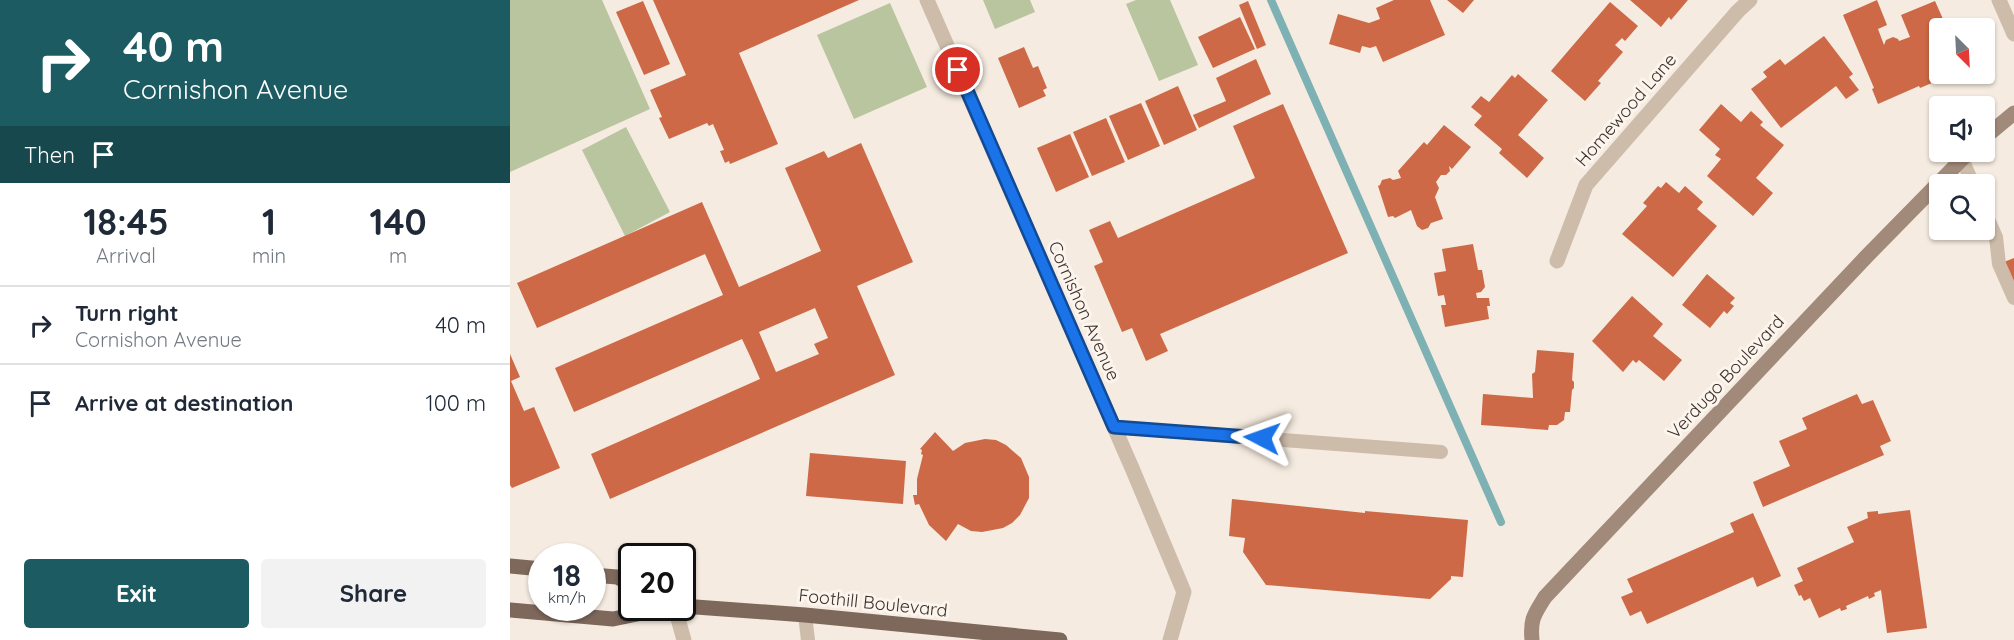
<!DOCTYPE html>
<html lang="en">
<head>
<meta charset="utf-8">
<style>
  body { margin:0; font-family:Quicksand,sans-serif; background:#f2f2f3; color:#1f2937; height:100vh; display:flex; flex-direction:column; font-size:22px; white-space:nowrap }
  * { box-sizing:border-box; margin:0 }
  p { font-size:20px; color:#747a83 }
  .icon { flex:none; width:33px; height:33px; fill:none; stroke:currentColor; stroke-width:2; stroke-linecap:round; stroke-linejoin:round }
  .map { position:relative; flex:1; overflow:hidden }
  .details { display:flex; flex-direction:column; background:#fff; width:510px }
  .details>* { flex:none }
  .hud { background:#1c5b61; color:#fff; overflow:hidden }
  .needle { width:39px; rotate:156deg }
  .fabs { position:absolute; left:1419px; top:18px; display:grid; gap:12px }
  .fabs a { display:grid; place-items:center; width:66px; height:66px; border-radius:6px; background:#fff; box-shadow:0 2px 4px #0004; font-size:30px }
  .speed { position:absolute; left:18px; top:543px; display:flex; gap:12px; font-size:30px; font-weight:700; text-align:center }
  .speed>* { display:grid; place-content:center; width:78px; height:78px; border-radius:50%; background:#fff; box-shadow:0 2px 4px #0004; line-height:1 }
  .speed small { font-size:15px; font-weight:400 }
  .speed .limit { border:3px solid #111; border-radius:9px; background:#fff; color:#111 }
  .pin { position:absolute; display:grid; place-items:center; width:51px; height:51px; color:#fff; margin:-26px; border:3px solid #fff; border-radius:50%; box-shadow:0 2px 6px #0007 }
  .me { position:absolute; width:66px; margin:-33px; rotate:274deg; stroke-linejoin:round; filter:drop-shadow(0 0 4px #0008) }
  .turn { display:flex; align-items:center; gap:21px; height:126px; padding:0 24px; font-size:27px }
  .turn .icon { width:78px; height:78px; stroke-width:2.5 }
  .turn b { display:block; font-size:42px; line-height:51px }
  .then { display:flex; align-items:center; height:57px; padding:0 24px; background:#0003; gap:12px; font-size:22px }
  .eta { display:flex; justify-content:space-evenly; align-items:center; height:102px; text-align:center }
  .eta b { font-size:36px; font-weight:700; line-height:42px }
  .action { display:flex; gap:12px; margin-top:auto; padding:12px 24px }
  .action a { flex:1; height:69px; border-radius:6px; background:#1c5b61; color:#fff; font-size:24px; font-weight:700; line-height:69px; text-align:center }
  .action a+a { background:#f2f2f3; color:#1f2937 }
  ul { padding:0; list-style:none }
  li { display:flex; align-items:center; gap:18px; height:78px; padding:0 24px; border-top:2px solid #e0e1e3 }
  li div { flex:1 }
  li b { display:block; font-size:22px }
  li em { font-style:normal }
  main { display:flex; flex:1; min-height:0 }
  .map>svg:first-child { display:block }
  .green { fill:#b8c59e }
  .lines { fill:none; stroke-linecap:round; stroke-linejoin:round }
  .stream { stroke:#7db1b4; stroke-width:8 }
  .building { fill:#cd6946; fill-rule:evenodd }
  .service { stroke:#cebcaa; stroke-width:14 }
  .minor { stroke:#cebcaa; stroke-width:15 }
  .tertiary { stroke:#cebcaa; stroke-width:15 }
  .secondary { stroke:#a28a7b; stroke-width:15 }
  .primary { stroke:#7e675b; stroke-width:15 }
  .route-casing { stroke:#114b97; stroke-width:15 }
  .route { stroke:#1a73e8; stroke-width:10 }
  .labels { text-anchor:middle; stroke-width:6; stroke-linejoin:round; paint-order:stroke }
  .street-label { font-size:18px; fill:#3c302a; stroke:#fcf5ed }
</style>
</head>
<body>
<main>
<section class="details">
<div class="hud">
<div class="turn"><svg class="icon" aria-label="right" viewBox="0 0 24 24"><path d="M7 20v-9h11M14 6l5 5-5 5"/></svg><div><b>40 m</b>Cornishon Avenue</div></div>
<div class="then">Then<svg class="icon" aria-label="arrive" viewBox="0 0 24 24"><path d="M6 21V4h12l-3 4 3 4H6"/></svg></div>
</div>
<div class="eta">
<div><b>18:45</b><p>Arrival</p></div>
<div><b>1</b><p>min</p></div>
<div><b>140</b><p>m</p></div>
</div>
<ul>
<li><svg class="icon" aria-label="right" viewBox="0 0 24 24"><path d="M7 20v-9h11M14 6l5 5-5 5"/></svg><div><b>Turn right</b><p>Cornishon Avenue</p></div><em>40 m</em></li>
<li><svg class="icon" aria-label="arrive" viewBox="0 0 24 24"><path d="M6 21V4h12l-3 4 3 4H6"/></svg><div><b>Arrive at destination</b></div><em>100 m</em></li>
</ul>
<div class="action"><a>Exit</a><a>Share</a></div>
</section>
<div class="map">
<svg width="1504" height="640" viewBox="0 0 1504 640">
  <rect width="100%" height="100%" fill="#f5ebe0"/>
  <path class="green" d="M 0,0 L 92,0 L 140,109 L 0,172 Z
    M 473,0 L 520,0 L 525,12 L 485,29 Z
    M 626,0 L 660,0 L 688,65 L 649,81 L 616,4 Z
    M 380,3 L 417,87 L 344,119 L 307,35 Z
    M 116,127 L 160,212 L 115,236 L 72,150 Z"/>
  <g class="lines">
    <path class="stream" d="M 761,0 L 991,522"/>
  </g>
  <path class="building" d="M 143,0 L 349,0 L 229,53 L 268,144 L 220,164 L 219,161 L 215,163 L 210,151 L 214,150 L 203,124 L 199,126 L 197,123 L 159,139 L 149,118 L 152,117 L 140,90 L 176,75 Z
    M 884,0 L 920,0 L 935,35 L 873,62 L 866,46 L 860,48 L 852,46 L 850,53 L 819,44 L 828,14 L 859,23 L 870,19 L 866,8 Z
    M 937,0 L 964,0 L 953,13 Z
    M 1120,0 L 1178,0 L 1161,20 L 1159,17 L 1151,27 Z
    M 1367,0 L 1377,25 L 1368,29 L 1374,45 L 1376,40 L 1383,37 L 1388,39 L 1389,41 L 1400,37 L 1391,15 L 1425,1 L 1437,28 L 1430,28 L 1430,74 L 1434,74 L 1427,76 L 1429,80 L 1410,88 L 1409,86 L 1368,104 L 1362,89 L 1364,88 L 1333,15 Z
    M 133,1 L 160,64 L 134,75 L 106,12 Z
    M 738,1 L 756,45 L 747,49 L 729,5 Z
    M 1100,2 L 1128,26 L 1115,41 L 1112,38 L 1105,45 L 1113,52 L 1088,81 L 1091,83 L 1075,101 L 1041,71 Z
    M 730,17 L 745,49 L 703,68 L 688,37 Z
    M 1314,36 L 1343,74 L 1339,77 L 1349,90 L 1336,99 L 1326,86 L 1271,128 L 1241,89 L 1257,77 L 1253,72 L 1270,59 L 1275,65 Z
    M 514,47 L 523,68 L 528,66 L 537,88 L 533,90 L 536,96 L 509,108 L 488,58 Z
    M 746,59 L 761,94 L 689,128 L 683,115 L 716,101 L 706,78 Z
    M 1008,74 L 1038,100 L 1008,135 L 1034,158 L 1017,178 L 989,153 L 992,149 L 964,125 L 972,116 L 961,107 L 971,96 L 979,102 L 1002,75 L 1005,78 Z
    M 668,86 L 687,130 L 654,145 L 635,101 Z
    M 631,103 L 650,146 L 618,160 L 599,116 Z
    M 773,104 L 838,253 L 650,334 L 658,351 L 636,361 L 622,328 L 612,332 L 584,266 L 593,262 L 579,230 L 600,221 L 608,238 L 745,178 L 723,126 Z
    M 1211,104 L 1231,122 L 1241,111 L 1253,122 L 1250,125 L 1274,145 L 1246,178 L 1263,193 L 1243,216 L 1197,176 L 1211,159 L 1205,155 L 1210,149 L 1189,130 Z
    M 596,118 L 615,162 L 582,176 L 563,132 Z
    M 934,125 L 961,147 L 942,169 L 939,166 L 940,171 L 936,175 L 931,175 L 926,182 L 929,188 L 925,197 L 933,219 L 921,223 L 918,228 L 912,230 L 907,226 L 901,210 L 885,218 L 883,216 L 878,217 L 868,186 L 870,185 L 872,180 L 880,178 L 883,180 L 891,178 L 888,171 L 914,142 L 917,145 Z
    M 560,134 L 579,177 L 546,192 L 527,148 Z
    M 351,143 L 403,262 L 347,286 L 385,375 L 100,499 L 81,454 L 250,379 L 240,356 L 232,339 L 64,412 L 45,368 L 213,295 L 195,254 L 27,328 L 7,283 L 192,202 L 229,287 L 311,251 L 275,168 L 314,151 L 318,158 ZM 305,308 L 318,338 L 304,344 L 309,354 L 266,372 L 249,332 Z
    M 1156,182 L 1169,193 L 1175,186 L 1193,202 L 1187,209 L 1207,226 L 1163,277 L 1112,234 L 1137,206 L 1133,203 L 1148,186 L 1151,188 Z
    M 963,244 L 968,270 L 972,270 L 975,287 L 971,292 L 966,293 L 967,298 L 979,298 L 980,306 L 977,306 L 979,319 L 935,327 L 931,305 L 936,305 L 934,295 L 928,296 L 924,273 L 936,271 L 932,249 Z
    M 1504,258 L 1504,285 L 1494,262 Z
    M 1197,274 L 1225,298 L 1220,303 L 1224,306 L 1217,314 L 1214,311 L 1200,328 L 1172,305 Z
    M 1122,296 L 1153,324 L 1143,336 L 1172,360 L 1154,381 L 1129,360 L 1126,363 L 1123,360 L 1113,372 L 1082,341 Z
    M 1027,350 L 1064,353 L 1062,380 L 1064,382 L 1064,388 L 1062,390 L 1060,412 L 1055,412 L 1054,420 L 1047,425 L 1039,425 L 1038,430 L 971,425 L 973,394 L 1023,398 L 1022,374 L 1025,372 Z
    M 0,354 L 10,377 L 1,381 L 14,411 L 24,407 L 50,468 L 2,488 L 0,485 Z
    M 1347,394 L 1352,404 L 1363,400 L 1381,441 L 1370,446 L 1374,455 L 1253,507 L 1243,482 L 1280,466 L 1269,441 L 1297,429 L 1292,418 Z
    M 425,432 L 443,451 L 455,443 L 475,439 L 486,440 L 496,445 L 511,458 L 519,477 L 519,498 L 510,515 L 502,523 L 493,528 L 472,532 L 461,531 L 448,524 L 436,541 L 419,525 L 409,504 L 405,505 L 403,495 L 407,495 L 407,479 L 413,455 L 411,454 L 412,450 L 410,449 Z
    M 300,453 L 396,461 L 393,504 L 296,496 Z
    M 722,499 L 855,513 L 855,511 L 958,520 L 953,577 L 941,576 L 941,579 L 920,599 L 756,585 L 733,552 L 735,538 L 719,536 Z
    M 1400,510 L 1417,628 L 1377,633 L 1371,590 L 1364,593 L 1365,596 L 1359,599 L 1358,596 L 1336,606 L 1337,609 L 1331,611 L 1330,608 L 1309,618 L 1300,598 L 1294,601 L 1291,595 L 1289,596 L 1284,585 L 1293,581 L 1287,568 L 1344,542 L 1337,527 L 1358,518 L 1357,512 L 1368,511 L 1368,514 Z
    M 1243,513 L 1271,576 L 1247,587 L 1243,577 L 1137,624 L 1131,611 L 1120,616 L 1111,597 L 1123,592 L 1117,579 L 1224,532 L 1220,523 Z"/>
  <g class="lines">
    <path class="service" d="M 1452,159 L 1463,184
      M 1474,210 L 1486,237 L 1489,264 L 1504,298
      M 604,427 L 931,452
      M 295,615 L 298,640"/>
    <path class="minor" d="M 1489,0 L 1504,34
      M 1047,261 L 1076,185 L 1228,11 L 1240,0
      M 165,608 L 174,640"/>
    <path class="tertiary" d="M 417,0 L 622,468 L 674,592 L 660,640"/>
    <path class="secondary" d="M 1474,138 L 1504,113
      M 1022,640 C 1020,619 1024,615 1035,597 L 1355,258 L 1459,152"/>
    <path class="primary" d="M 0,566 L 32,569
      M 82,575 L 107,577 L 122,585
      M 172,606 L 295,615 L 550,640
      M 0,610 L 103,619 L 156,608"/>
  </g>
  <g class="lines">
    <defs>
      <path id="route" d="M 448,70 L 604,427 L 752,438"/>
    </defs>
    <use href="#route" class="route-casing"/>
    <use href="#route" class="route"/>
  </g>
  <g class="labels">
    <g class="street-label">
      <text transform="translate(1116 110) rotate(-49)" y="6">Homewood Lane</text>
      <text transform="translate(574 311) rotate(66)" y="6">Cornishon Avenue</text>
      <text transform="translate(1216 377) rotate(-47)" y="6">Verdugo Boulevard</text>
      <text transform="translate(363 603) rotate(6)" y="6">Foothill Boulevard</text>
    </g>
  </g>
</svg>
<div class="fabs">
<a><svg class="needle" viewBox="-14 -14 28 28"><path d="M0-13l5 13h-10z" fill="#e53935"/><path d="M0 13l5-13h-10z" fill="#747a83"/></svg></a>
<a><svg class="icon" aria-label="sound" viewBox="0 0 24 24"><path d="M4 9h4l5-4v14l-5-4H4zM17 9q2 3 0 6"/></svg></a>
<a><svg class="icon" aria-label="search" viewBox="0 0 24 24"><circle cx="10" cy="10" r="6"/><path d="M15 15l6 6"/></svg></a>
</div>
<div class="speed"><div>18<small>km/h</small></div><div class="limit">20</div></div>
<div class="pin" style="left:448px;top:70px;background:#d93025"><svg class="icon" aria-label="arrive" viewBox="0 0 24 24"><path d="M6 21V4h12l-3 4 3 4H6"/></svg></div>
<svg class="me" style="left:752px;top:438px" viewBox="-20 -20 40 40"><path d="M0-17L14 15 0 8-14 15z" fill="#1a73e8" stroke="#fff" stroke-width="4"/></svg>
</div>
</main>
</body>
</html>
